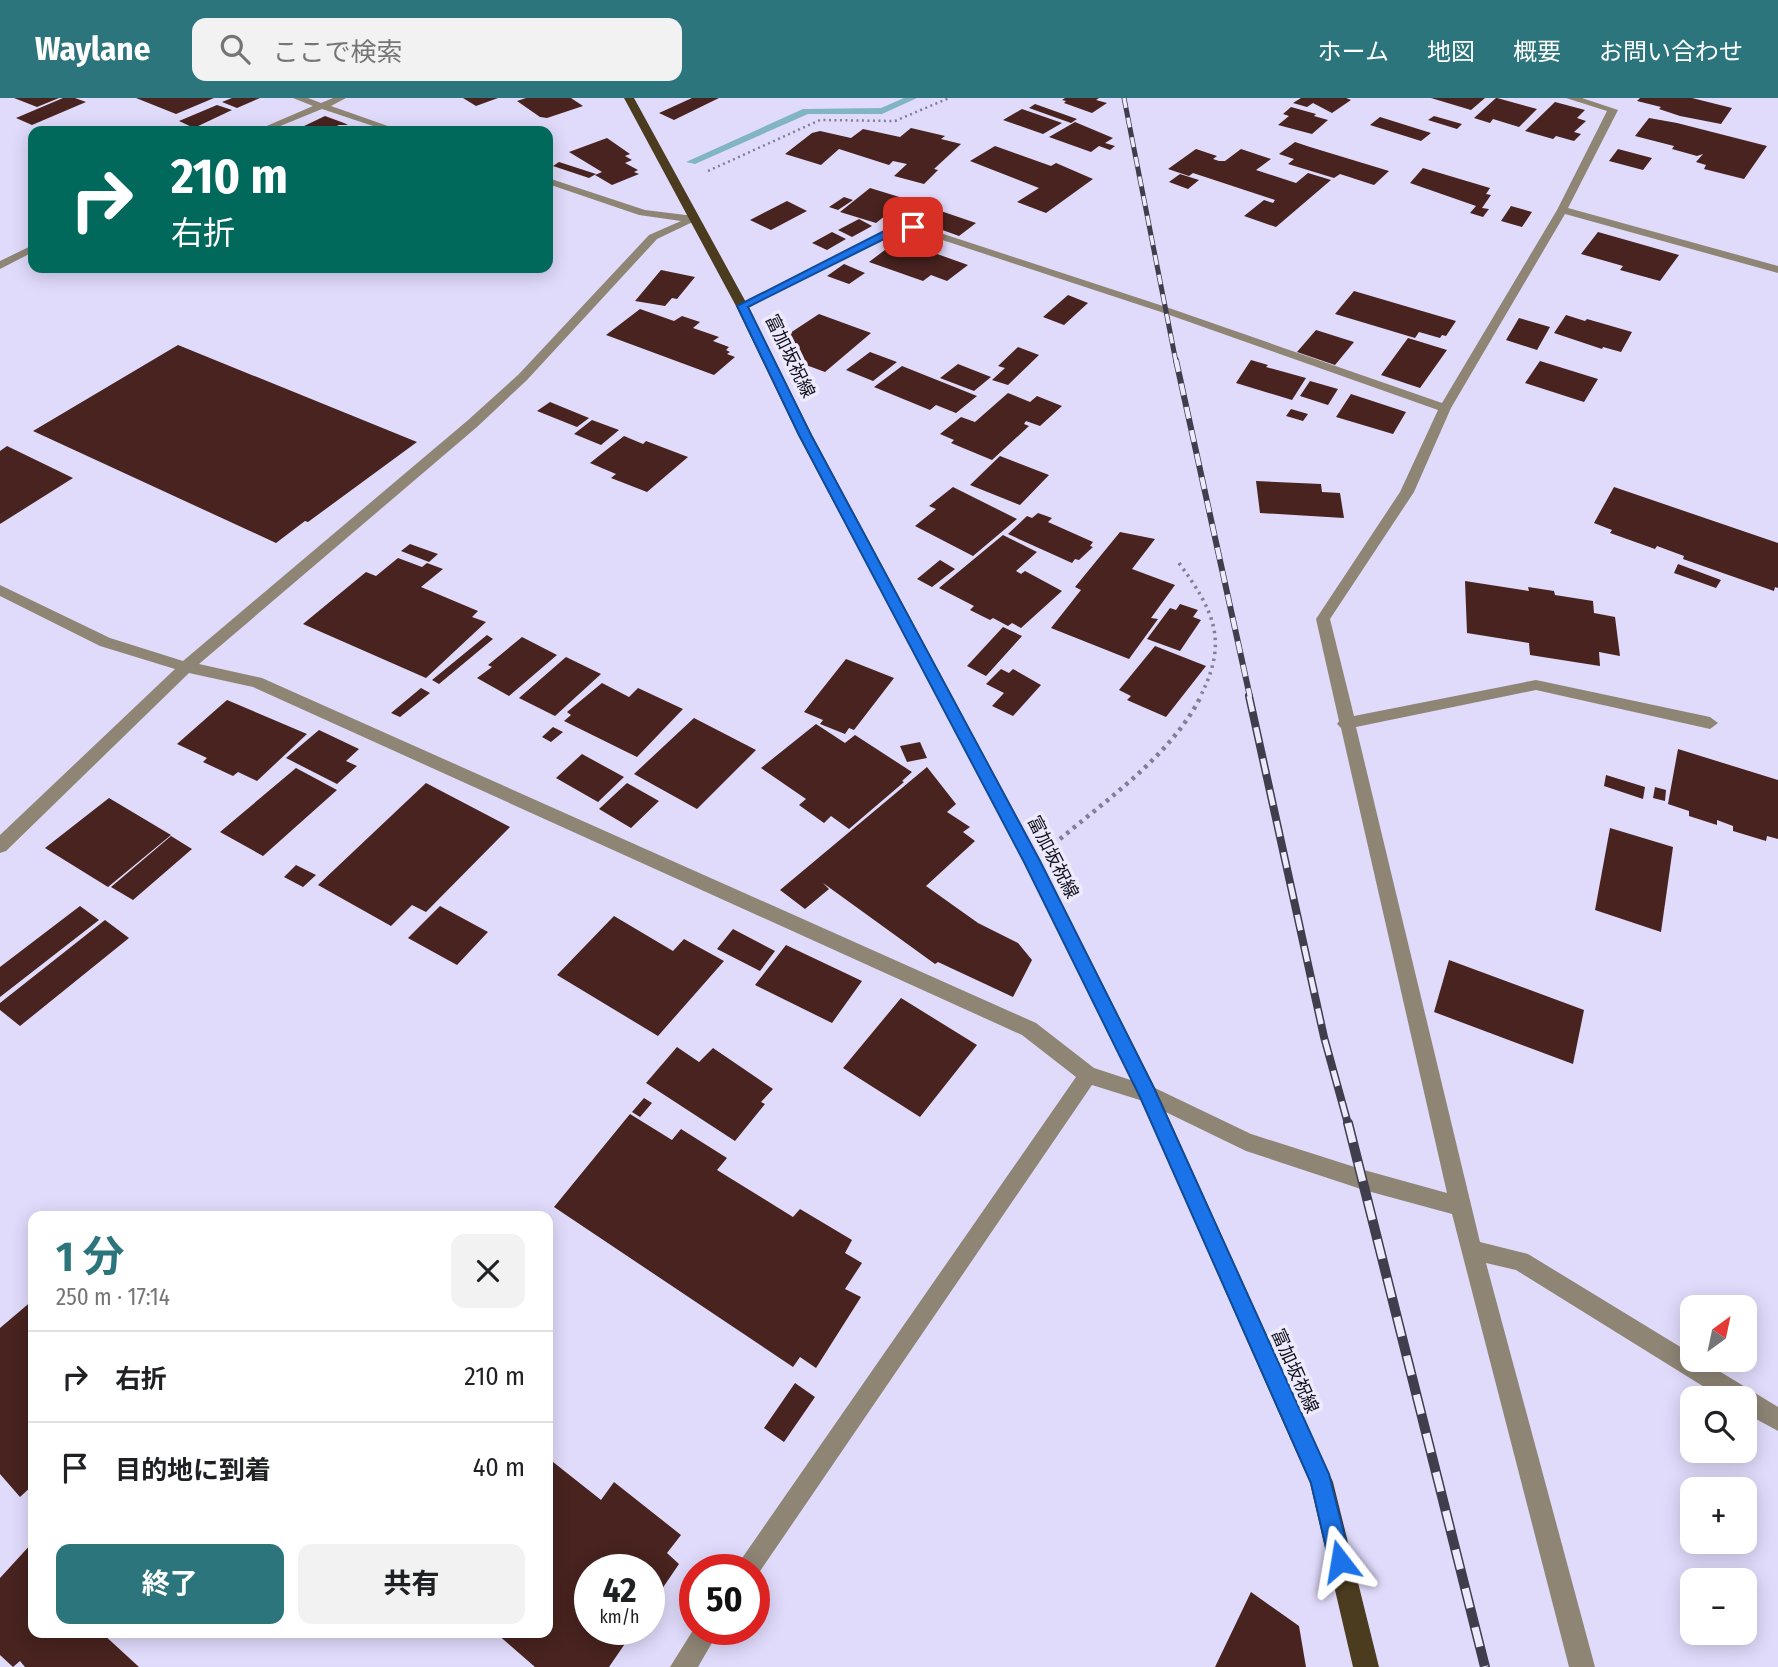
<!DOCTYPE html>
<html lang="ja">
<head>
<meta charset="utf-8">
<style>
  body { margin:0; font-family:"Fira Sans Condensed","Noto Sans JP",sans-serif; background:#f2f2f2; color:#202124; height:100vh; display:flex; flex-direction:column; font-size:26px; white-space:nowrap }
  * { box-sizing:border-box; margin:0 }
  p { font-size:23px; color:#757577 }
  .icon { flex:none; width:38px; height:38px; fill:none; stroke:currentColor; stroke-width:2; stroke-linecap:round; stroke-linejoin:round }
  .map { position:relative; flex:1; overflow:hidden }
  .panel { position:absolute; left:28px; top:1113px; width:525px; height:427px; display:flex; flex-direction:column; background:#fff; border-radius:14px; box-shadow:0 4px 18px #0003 }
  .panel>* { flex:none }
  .guide { position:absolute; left:28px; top:28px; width:525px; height:147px; border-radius:14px; box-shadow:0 4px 18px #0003; background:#00695c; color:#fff; overflow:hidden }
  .needle { width:46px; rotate:33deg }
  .tools { position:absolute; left:1680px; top:1197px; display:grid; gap:14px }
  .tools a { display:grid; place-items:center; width:77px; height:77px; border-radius:14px; background:#fff; box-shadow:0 4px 18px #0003; font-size:35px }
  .speed { position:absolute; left:574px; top:1456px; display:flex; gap:14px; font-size:35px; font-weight:700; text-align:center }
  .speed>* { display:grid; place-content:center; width:91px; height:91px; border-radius:50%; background:#fff; box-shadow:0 4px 18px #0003; line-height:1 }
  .speed small { font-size:18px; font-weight:400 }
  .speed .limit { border:10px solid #d22; background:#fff; color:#111 }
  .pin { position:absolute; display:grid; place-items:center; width:60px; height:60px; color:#fff; margin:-30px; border-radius:14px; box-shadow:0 4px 10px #0006 }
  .me { position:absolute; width:77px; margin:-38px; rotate:346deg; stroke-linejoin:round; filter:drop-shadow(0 0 5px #0008) }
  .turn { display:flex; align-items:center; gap:24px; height:147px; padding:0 28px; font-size:32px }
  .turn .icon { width:91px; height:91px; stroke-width:2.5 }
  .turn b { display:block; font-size:49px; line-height:60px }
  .round { display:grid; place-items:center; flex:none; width:74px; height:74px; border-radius:14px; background:#f2f2f2 }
  .headline { display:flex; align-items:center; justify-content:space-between; height:119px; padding:0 28px }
  h1 { font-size:42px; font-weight:700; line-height:52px; color:#2c757d }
  .action { display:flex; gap:14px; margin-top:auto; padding:14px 28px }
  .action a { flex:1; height:80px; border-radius:14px; background:#2c757d; color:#fff; font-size:28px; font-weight:700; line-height:80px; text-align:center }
  .action a+a { background:#f2f2f2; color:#202124 }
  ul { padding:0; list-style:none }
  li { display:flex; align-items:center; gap:21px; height:91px; padding:0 28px; border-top:2px solid #e0e0e0 }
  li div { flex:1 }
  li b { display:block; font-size:26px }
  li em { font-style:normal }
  header { display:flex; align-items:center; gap:42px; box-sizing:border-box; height:98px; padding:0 35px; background:#2c757d; color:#fff }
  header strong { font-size:33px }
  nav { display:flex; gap:38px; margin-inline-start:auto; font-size:24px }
  .search { width:490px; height:63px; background:#f2f2f2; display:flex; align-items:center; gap:18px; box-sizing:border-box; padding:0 24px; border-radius:14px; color:#757577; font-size:26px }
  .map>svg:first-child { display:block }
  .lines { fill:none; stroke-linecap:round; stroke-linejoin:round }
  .stream { fill:#81b5c4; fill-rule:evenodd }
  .building { fill:#48231f }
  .path-far2 { stroke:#827f95; stroke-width:2.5; stroke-dasharray:2 3.5; stroke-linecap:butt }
  .path-far1 { stroke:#827f95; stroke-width:3.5; stroke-dasharray:2.5 4.5; stroke-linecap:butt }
  .path { stroke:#827f95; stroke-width:4.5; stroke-dasharray:3.5 5; stroke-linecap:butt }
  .minor { fill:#8e8575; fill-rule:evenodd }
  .major { fill:#4c3c1f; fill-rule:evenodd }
  .rail-far3-casing { stroke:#403e4d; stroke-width:5 }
  .rail-far2-casing { stroke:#403e4d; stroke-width:6 }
  .rail-far1-casing { stroke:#403e4d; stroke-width:8 }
  .rail-casing { stroke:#403e4d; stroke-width:10 }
  .rail-far3 { stroke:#edeafd; stroke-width:3.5; stroke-dasharray:10; stroke-linecap:butt }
  .rail-far2 { stroke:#edeafd; stroke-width:4.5; stroke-dasharray:12; stroke-linecap:butt }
  .rail-far1 { stroke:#edeafd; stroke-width:5; stroke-dasharray:16; stroke-linecap:butt }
  .rail { stroke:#edeafd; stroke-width:7; stroke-dasharray:20; stroke-linecap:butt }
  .route { fill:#1a73e8; stroke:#114b97; stroke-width:2 }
  .labels { text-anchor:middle; stroke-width:7; stroke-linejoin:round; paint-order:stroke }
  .street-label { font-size:18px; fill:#0f0e18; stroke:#edeafd }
</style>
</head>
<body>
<header>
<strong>Waylane</strong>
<div class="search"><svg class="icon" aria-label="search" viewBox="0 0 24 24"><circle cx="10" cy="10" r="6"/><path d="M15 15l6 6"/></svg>ここで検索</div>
<nav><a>ホーム</a><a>地図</a><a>概要</a><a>お問い合わせ</a></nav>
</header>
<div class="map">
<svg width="1778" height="1569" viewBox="0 0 1778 1569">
  <rect width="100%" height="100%" fill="#e0dbfb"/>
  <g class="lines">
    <path class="stream" d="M 904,0 L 917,0 L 882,16 L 808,16 L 695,66 L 686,64 L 803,11 L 881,10 Z"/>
  </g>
  <path class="building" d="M 14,0 L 59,0 L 37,9 Z
    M 63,0 L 75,0 L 86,4 L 32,27 L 16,20 Z
    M 136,0 L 214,0 L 176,16 Z
    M 232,0 L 260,0 L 237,10 L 222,4 Z
    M 463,0 L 498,0 L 476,8 Z
    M 526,0 L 571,0 L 583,8 L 547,20 L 540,19 L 517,3 Z
    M 692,0 L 719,0 L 674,22 L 659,15 Z
    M 1065,0 L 1099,0 L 1096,2 L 1107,5 L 1092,15 L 1064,5 L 1066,3 L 1062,2 Z
    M 1301,0 L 1346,0 L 1351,2 L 1332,15 L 1313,5 L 1307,9 L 1293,5 Z
    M 1431,0 L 1485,0 L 1471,12 Z
    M 1496,0 L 1497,0 L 1537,11 L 1519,29 L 1493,21 L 1490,25 L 1474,20 Z
    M 1640,0 L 1692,0 L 1732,10 L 1721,26 L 1680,18 L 1659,11 L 1661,9 L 1637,3 Z
    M 1555,4 L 1585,12 L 1577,20 L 1586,23 L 1574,34 L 1581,36 L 1574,43 L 1556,38 L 1553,41 L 1525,33 Z
    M 1035,6 L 1077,21 L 1071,25 L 1029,10 Z
    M 217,7 L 232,12 L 194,30 L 179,23 Z
    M 1291,9 L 1316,16 L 1314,18 L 1328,22 L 1312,36 L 1278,27 L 1289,18 L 1283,16 Z
    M 1022,11 L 1062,25 L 1043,36 L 1003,22 Z
    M 325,18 L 344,25 L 348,27 L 339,27 L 326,33 L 314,33 L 302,29 Z
    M 1434,18 L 1462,26 L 1457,31 L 1428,22 Z
    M 1380,19 L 1431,35 L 1421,43 L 1370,27 Z
    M 1649,20 L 1677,25 L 1767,48 L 1744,81 L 1704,71 L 1706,67 L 1696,64 L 1703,56 L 1697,58 L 1672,51 L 1674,48 L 1635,38 Z
    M 1075,24 L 1113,40 L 1105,45 L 1115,48 L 1110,52 L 1099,48 L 1091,54 L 1049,39 Z
    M 911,30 L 945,38 L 941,41 L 961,46 L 934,71 L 938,72 L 924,86 L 894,78 L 907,66 L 893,63 L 889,67 L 839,51 L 821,67 L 785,56 L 812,35 L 820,33 L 851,40 L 863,31 L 900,39 Z
    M 607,40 L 630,56 L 625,58 L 632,62 L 625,65 L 638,72 L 634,74 L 639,76 L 612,87 L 595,77 L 602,74 L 569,54 Z
    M 1295,44 L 1310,49 L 1389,73 L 1374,87 L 1340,76 L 1334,80 L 1288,66 L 1294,61 L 1279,56 Z
    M 995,48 L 1051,68 L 1056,65 L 1093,81 L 1046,115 L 1017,104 L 1039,90 L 970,63 Z
    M 1196,51 L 1217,58 L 1213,61 L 1219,63 L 1225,63 L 1241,51 L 1271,61 L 1256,72 L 1296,85 L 1308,75 L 1331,82 L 1276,129 L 1244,118 L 1264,102 L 1273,105 L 1275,102 L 1193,75 L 1189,78 L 1168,71 Z
    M 1618,51 L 1652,60 L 1643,72 L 1609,63 Z
    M 559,64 L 596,76 L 589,80 L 553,68 Z
    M 1423,70 L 1490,90 L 1486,96 L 1491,97 L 1482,110 L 1489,111 L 1483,119 L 1470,115 L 1476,108 L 1410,85 Z
    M 1180,76 L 1199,82 L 1188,91 L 1169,84 Z
    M 870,90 L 906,101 L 876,125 L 840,114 Z
    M 844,99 L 853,102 L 838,112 L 829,109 Z
    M 787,103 L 807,113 L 771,132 L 750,122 Z
    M 1511,108 L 1532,114 L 1522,129 L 1501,123 Z
    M 929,109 L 976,125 L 959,138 L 912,121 Z
    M 859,121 L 872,128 L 852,139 L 838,132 Z
    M 832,134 L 846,141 L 827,152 L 812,145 Z
    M 1598,134 L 1679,157 L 1660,183 L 1620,172 L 1623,168 L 1581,156 Z
    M 898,142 L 968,167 L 947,183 L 931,177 L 923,183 L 869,164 Z
    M 844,166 L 865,175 L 849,186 L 827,178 Z
    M 661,172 L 695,179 L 677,201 L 672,200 L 665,208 L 635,203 Z
    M 1354,193 L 1456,223 L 1446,238 L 1442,237 L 1440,240 L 1419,234 L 1415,240 L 1335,216 Z
    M 1068,197 L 1088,205 L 1064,227 L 1043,219 Z
    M 640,211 L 674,223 L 682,218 L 700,224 L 693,230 L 719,239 L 713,243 L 729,249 L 726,252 L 730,254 L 727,256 L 735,259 L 714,277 L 606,237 Z
    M 819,216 L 871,235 L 825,274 L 798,264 L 784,239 Z
    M 1566,217 L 1585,223 L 1587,221 L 1632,234 L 1621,254 L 1603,249 L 1602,251 L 1554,235 Z
    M 1519,220 L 1550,229 L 1537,252 L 1506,242 Z
    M 1316,232 L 1354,244 L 1335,267 L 1297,254 Z
    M 1408,240 L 1447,252 L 1420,290 L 1381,277 Z
    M 178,247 L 417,344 L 308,424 L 305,423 L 276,445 L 33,333 Z
    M 1018,249 L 1039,257 L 1008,287 L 992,282 L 1005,270 L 998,268 Z
    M 870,254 L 897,264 L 873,283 L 846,272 Z
    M 1251,262 L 1268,267 L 1266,269 L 1306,280 L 1292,302 L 1236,285 Z
    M 1540,263 L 1598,281 L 1584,304 L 1525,285 Z
    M 958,266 L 991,279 L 974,293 L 940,280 Z
    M 902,268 L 977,298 L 956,315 L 936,307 L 930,312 L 874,289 Z
    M 1310,283 L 1338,291 L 1328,307 L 1300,298 Z
    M 1008,295 L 1030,304 L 1037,298 L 1062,308 L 1040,328 L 1026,323 L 1024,326 L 1029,328 L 992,362 L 951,345 L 954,342 L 940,336 L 961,319 L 975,324 Z
    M 1351,296 L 1406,314 L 1393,336 L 1336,319 Z
    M 550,304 L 589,320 L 577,329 L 537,313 Z
    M 1291,311 L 1308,316 L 1303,323 L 1286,318 Z
    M 592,322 L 619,332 L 601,347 L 574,336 Z
    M 624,338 L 643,346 L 646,343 L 688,359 L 647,394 L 611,380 L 616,376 L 590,365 Z
    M 7,348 L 73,380 L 0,426 L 0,353 Z
    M 1000,358 L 1049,377 L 1020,407 L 970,387 Z
    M 1256,383 L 1321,386 L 1322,394 L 1340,395 L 1344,420 L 1260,415 Z
    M 953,389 L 1017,421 L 973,458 L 915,428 L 936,411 L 929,408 Z
    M 1614,389 L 1778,445 L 1778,490 L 1775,489 L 1774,493 L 1683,461 L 1684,458 L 1657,448 L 1655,451 L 1610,435 L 1612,432 L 1594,425 Z
    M 1038,415 L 1052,420 L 1048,424 L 1093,444 L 1090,448 L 1093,449 L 1079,462 L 1075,461 L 1072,465 L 1008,436 L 1027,418 L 1032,420 Z
    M 1120,434 L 1155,441 L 1132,471 L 1175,487 L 1151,520 L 1158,521 L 1129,561 L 1051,530 L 1081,492 L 1075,489 Z
    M 1003,437 L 1037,454 L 1016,473 L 1021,476 L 1025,473 L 1062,493 L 1021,530 L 1012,525 L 1008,528 L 993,520 L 990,522 L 970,512 L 974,508 L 939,490 Z
    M 410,446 L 438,456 L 429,464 L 401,453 Z
    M 398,460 L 422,469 L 427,465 L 443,471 L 421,489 L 478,513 L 472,519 L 486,524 L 426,580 L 303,526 L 366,474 L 376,478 Z
    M 940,462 L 955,471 L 932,489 L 917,481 Z
    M 1678,466 L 1721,482 L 1716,490 L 1674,475 Z
    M 1465,483 L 1529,493 L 1528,489 L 1554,493 L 1555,497 L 1593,503 L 1594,515 L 1615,519 L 1620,558 L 1599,554 L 1600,568 L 1530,557 L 1529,545 L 1467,535 Z
    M 1180,506 L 1198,512 L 1193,519 L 1201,522 L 1180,553 L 1147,541 L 1170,510 L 1176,512 Z
    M 1003,529 L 1022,538 L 986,578 L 967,568 Z
    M 487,537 L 493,541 L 439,586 L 432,582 Z
    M 522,539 L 557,557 L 509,598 L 477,580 L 492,569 L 488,567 Z
    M 1155,548 L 1206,568 L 1166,619 L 1127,602 L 1131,598 L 1119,592 Z
    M 566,559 L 601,576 L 555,618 L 519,600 Z
    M 846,561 L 894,580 L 854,632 L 849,630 L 845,636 L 820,626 L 823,622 L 804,614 Z
    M 1001,571 L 1009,575 L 1013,571 L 1041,587 L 1013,618 L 992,608 L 1004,595 L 986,586 Z
    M 602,585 L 629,599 L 638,590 L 683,611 L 637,659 L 564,623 L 571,617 L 567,614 Z
    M 421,590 L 430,595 L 400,619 L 391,615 Z
    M 227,602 L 307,636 L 257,683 L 238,674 L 233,678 L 203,664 L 207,660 L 177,646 Z
    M 694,620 L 756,652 L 697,711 L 634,676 Z
    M 816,626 L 845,645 L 855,637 L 912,674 L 902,683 L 904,684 L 849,731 L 831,718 L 824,725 L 799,707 L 806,701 L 761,670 Z
    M 553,629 L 563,634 L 551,644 L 542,639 Z
    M 319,632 L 359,651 L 346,663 L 357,668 L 337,686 L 286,660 Z
    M 920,644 L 927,660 L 907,664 L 900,648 Z
    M 1678,651 L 1778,682 L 1778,741 L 1767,738 L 1766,743 L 1733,733 L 1733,728 L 1717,722 L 1717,727 L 1689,718 L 1689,713 L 1668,706 Z
    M 582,656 L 624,679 L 598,704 L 556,680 Z
    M 927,669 L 956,706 L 947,714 L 970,729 L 963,734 L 975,743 L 926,788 L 978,825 L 1018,845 L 1032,862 L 1013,899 L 938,864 L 935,866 L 823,785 L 829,791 L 805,811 L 780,792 Z
    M 296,670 L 337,692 L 263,758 L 220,734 Z
    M 1606,677 L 1645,689 L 1643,701 L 1604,688 Z
    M 426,685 L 510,729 L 426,814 L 412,807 L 391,828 L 318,787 Z
    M 627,685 L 659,703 L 631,730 L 599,711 Z
    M 1655,689 L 1666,692 L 1665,703 L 1653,700 Z
    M 109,700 L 171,737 L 108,789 L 45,750 Z
    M 1610,730 L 1673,749 L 1661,834 L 1595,812 Z
    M 171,738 L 192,751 L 133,802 L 111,789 Z
    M 296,767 L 316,777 L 303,789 L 284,779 Z
    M 80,808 L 99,822 L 0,899 L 0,869 Z
    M 440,808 L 488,834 L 457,867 L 408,840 Z
    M 614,818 L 673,853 L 684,841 L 724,863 L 658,938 L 557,877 Z
    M 105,822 L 129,840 L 20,928 L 0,912 L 0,905 Z
    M 733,831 L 775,853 L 760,873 L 717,851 Z
    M 786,847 L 862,883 L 832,925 L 755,887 Z
    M 1449,862 L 1584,912 L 1573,966 L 1434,914 Z
    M 901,900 L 977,947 L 920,1019 L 843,970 Z
    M 677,949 L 699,964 L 713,950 L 773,991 L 761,1004 L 765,1006 L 735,1043 L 646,985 Z
    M 644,1000 L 652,1005 L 640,1019 L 632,1014 Z
    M 630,1016 L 672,1042 L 681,1031 L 727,1060 L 717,1072 L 793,1119 L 800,1111 L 852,1142 L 845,1155 L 862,1165 L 845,1191 L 861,1199 L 816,1270 L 800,1259 L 793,1269 L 554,1109 Z
    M 33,1202 L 33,1387 L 20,1399 L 0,1376 L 0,1230 Z
    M 795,1285 L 815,1299 L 784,1344 L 764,1330 Z
    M 548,1360 L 601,1402 L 614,1384 L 681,1437 L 667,1455 L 679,1466 L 649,1510 L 649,1472 L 590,1472 L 590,1531 L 635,1531 L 609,1569 L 535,1569 L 496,1535 L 548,1535 Z
    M 33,1444 L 33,1535 L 102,1535 L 139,1569 L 25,1569 L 20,1563 L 13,1569 L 0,1557 L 0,1480 Z
    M 1251,1494 L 1299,1528 L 1306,1569 L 1215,1569 Z"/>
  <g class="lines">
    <path class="path-far2" d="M 708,73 L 820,22 L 895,23 L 949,0"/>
    <path class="path-far1" d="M 1179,465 C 1214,513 1229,543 1200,599"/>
    <path class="path" d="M 1060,741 C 1109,700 1172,656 1201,598"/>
    <path class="minor" d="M 293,0 L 308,0 L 321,5 L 333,0 L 346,0 L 331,8 L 402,33 L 388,33 L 322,11 L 268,33 L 255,33 L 313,8 Z
      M 1566,0 L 1582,0 L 1618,12 L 1568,110 L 1778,168 L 1778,175 L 1565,116 L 1451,310 L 1414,394 L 1330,521 L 1354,618 L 1536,582 L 1710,619 L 1718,625 L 1710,631 L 1536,592 L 1356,629 L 1480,1144 L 1528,1156 L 1692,1256 L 1692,1262 L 1701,1262 L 1778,1309 L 1778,1333 L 1745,1315 L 1745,1300 L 1722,1300 L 1516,1172 L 1486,1165 L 1595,1569 L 1569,1569 L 1452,1116 L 1364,1092 L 1246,1053 L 1143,1003 L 1092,987 L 754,1482 L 754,1472 L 737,1472 L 740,1463 L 1076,979 L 1022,937 L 253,589 L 189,575 L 6,753 L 0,755 L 0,737 L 175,571 L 100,548 L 0,498 L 0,487 L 110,540 L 183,563 L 467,323 L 519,276 L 649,137 L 681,123 L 639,117 L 548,86 L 548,80 L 645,112 L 694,118 L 699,121 L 657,141 L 527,282 L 477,329 L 199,566 L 262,580 L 1036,925 L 1094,970 L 1155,990 L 1251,1036 L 1364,1072 L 1447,1095 L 1341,630 L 1337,626 L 1339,623 L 1316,521 L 1400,394 L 1438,312 L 1161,214 L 912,132 L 899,134 L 746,210 L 736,208 L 892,129 L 913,126 L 1169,210 L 1442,305 L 1557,112 L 1607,13 Z
      M 33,147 L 33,154 L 0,171 L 0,163 Z
      M 695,1529 L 695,1531 L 720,1531 L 698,1569 L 670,1569 Z"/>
    <path class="major" d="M 624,0 L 634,0 L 748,208 L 812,337 L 1038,758 L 1155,990 L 1333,1384 L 1379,1569 L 1353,1569 L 1310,1385 L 1140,1000 L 1024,763 L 798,337 L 736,208 Z"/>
    <defs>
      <path id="rail-far3" d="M 1124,0 L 1176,264"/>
      <path id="rail-far2" d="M 1176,262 L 1250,599"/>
      <path id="rail-far1" d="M 1249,598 L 1324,939 L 1348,1026"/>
      <path id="rail" d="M 1348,1025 L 1485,1569"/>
    </defs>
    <use href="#rail-far3" class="rail-far3-casing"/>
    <use href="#rail-far2" class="rail-far2-casing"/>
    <use href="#rail-far1" class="rail-far1-casing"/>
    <use href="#rail" class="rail-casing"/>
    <use href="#rail-far3" class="rail-far3"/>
    <use href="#rail-far2" class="rail-far2"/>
    <use href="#rail-far1" class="rail-far1"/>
    <use href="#rail" class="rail"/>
  </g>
  <path class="route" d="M 913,126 L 916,127 L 916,131 L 898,134 L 748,209 L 811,337 L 1040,763 L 1154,990 L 1329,1376 L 1351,1463 L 1348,1471 L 1340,1474 L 1333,1471 L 1329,1463 L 1311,1385 L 1140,999 L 1024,764 L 799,337 L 737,208 L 892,129 Z"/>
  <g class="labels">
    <g class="street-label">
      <text transform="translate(790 258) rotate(64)" y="6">富加坂祝線</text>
      <text transform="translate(1053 759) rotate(63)" y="6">富加坂祝線</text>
      <text transform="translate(1295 1273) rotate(66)" y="6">富加坂祝線</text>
    </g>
  </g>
</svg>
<div class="tools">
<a><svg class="needle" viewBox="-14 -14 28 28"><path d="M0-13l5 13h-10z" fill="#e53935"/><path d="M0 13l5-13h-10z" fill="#757577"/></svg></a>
<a><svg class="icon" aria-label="search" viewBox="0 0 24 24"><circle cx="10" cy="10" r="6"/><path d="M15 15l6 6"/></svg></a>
<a>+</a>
<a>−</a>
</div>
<div class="speed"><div>42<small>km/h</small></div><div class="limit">50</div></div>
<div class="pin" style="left:913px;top:129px;background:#d93025"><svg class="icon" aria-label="arrive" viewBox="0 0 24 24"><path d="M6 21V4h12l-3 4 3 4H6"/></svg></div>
<svg class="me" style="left:1340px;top:1463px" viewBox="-20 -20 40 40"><path d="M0-17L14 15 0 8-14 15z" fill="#1a73e8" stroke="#fff" stroke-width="4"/></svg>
<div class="guide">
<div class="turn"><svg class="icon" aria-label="right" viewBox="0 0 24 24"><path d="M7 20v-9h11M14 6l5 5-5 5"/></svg><div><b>210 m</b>右折</div></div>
</div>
<section class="panel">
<div class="headline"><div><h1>1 分</h1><p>250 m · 17:14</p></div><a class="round"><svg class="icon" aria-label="close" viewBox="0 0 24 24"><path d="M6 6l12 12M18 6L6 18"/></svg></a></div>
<ul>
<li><svg class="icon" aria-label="right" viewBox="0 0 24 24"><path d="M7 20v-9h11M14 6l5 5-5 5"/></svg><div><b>右折</b></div><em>210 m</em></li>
<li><svg class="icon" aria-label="arrive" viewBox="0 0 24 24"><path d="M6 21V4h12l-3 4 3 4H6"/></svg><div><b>目的地に到着</b></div><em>40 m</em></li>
</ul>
<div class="action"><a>終了</a><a>共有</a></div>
</section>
</div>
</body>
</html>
